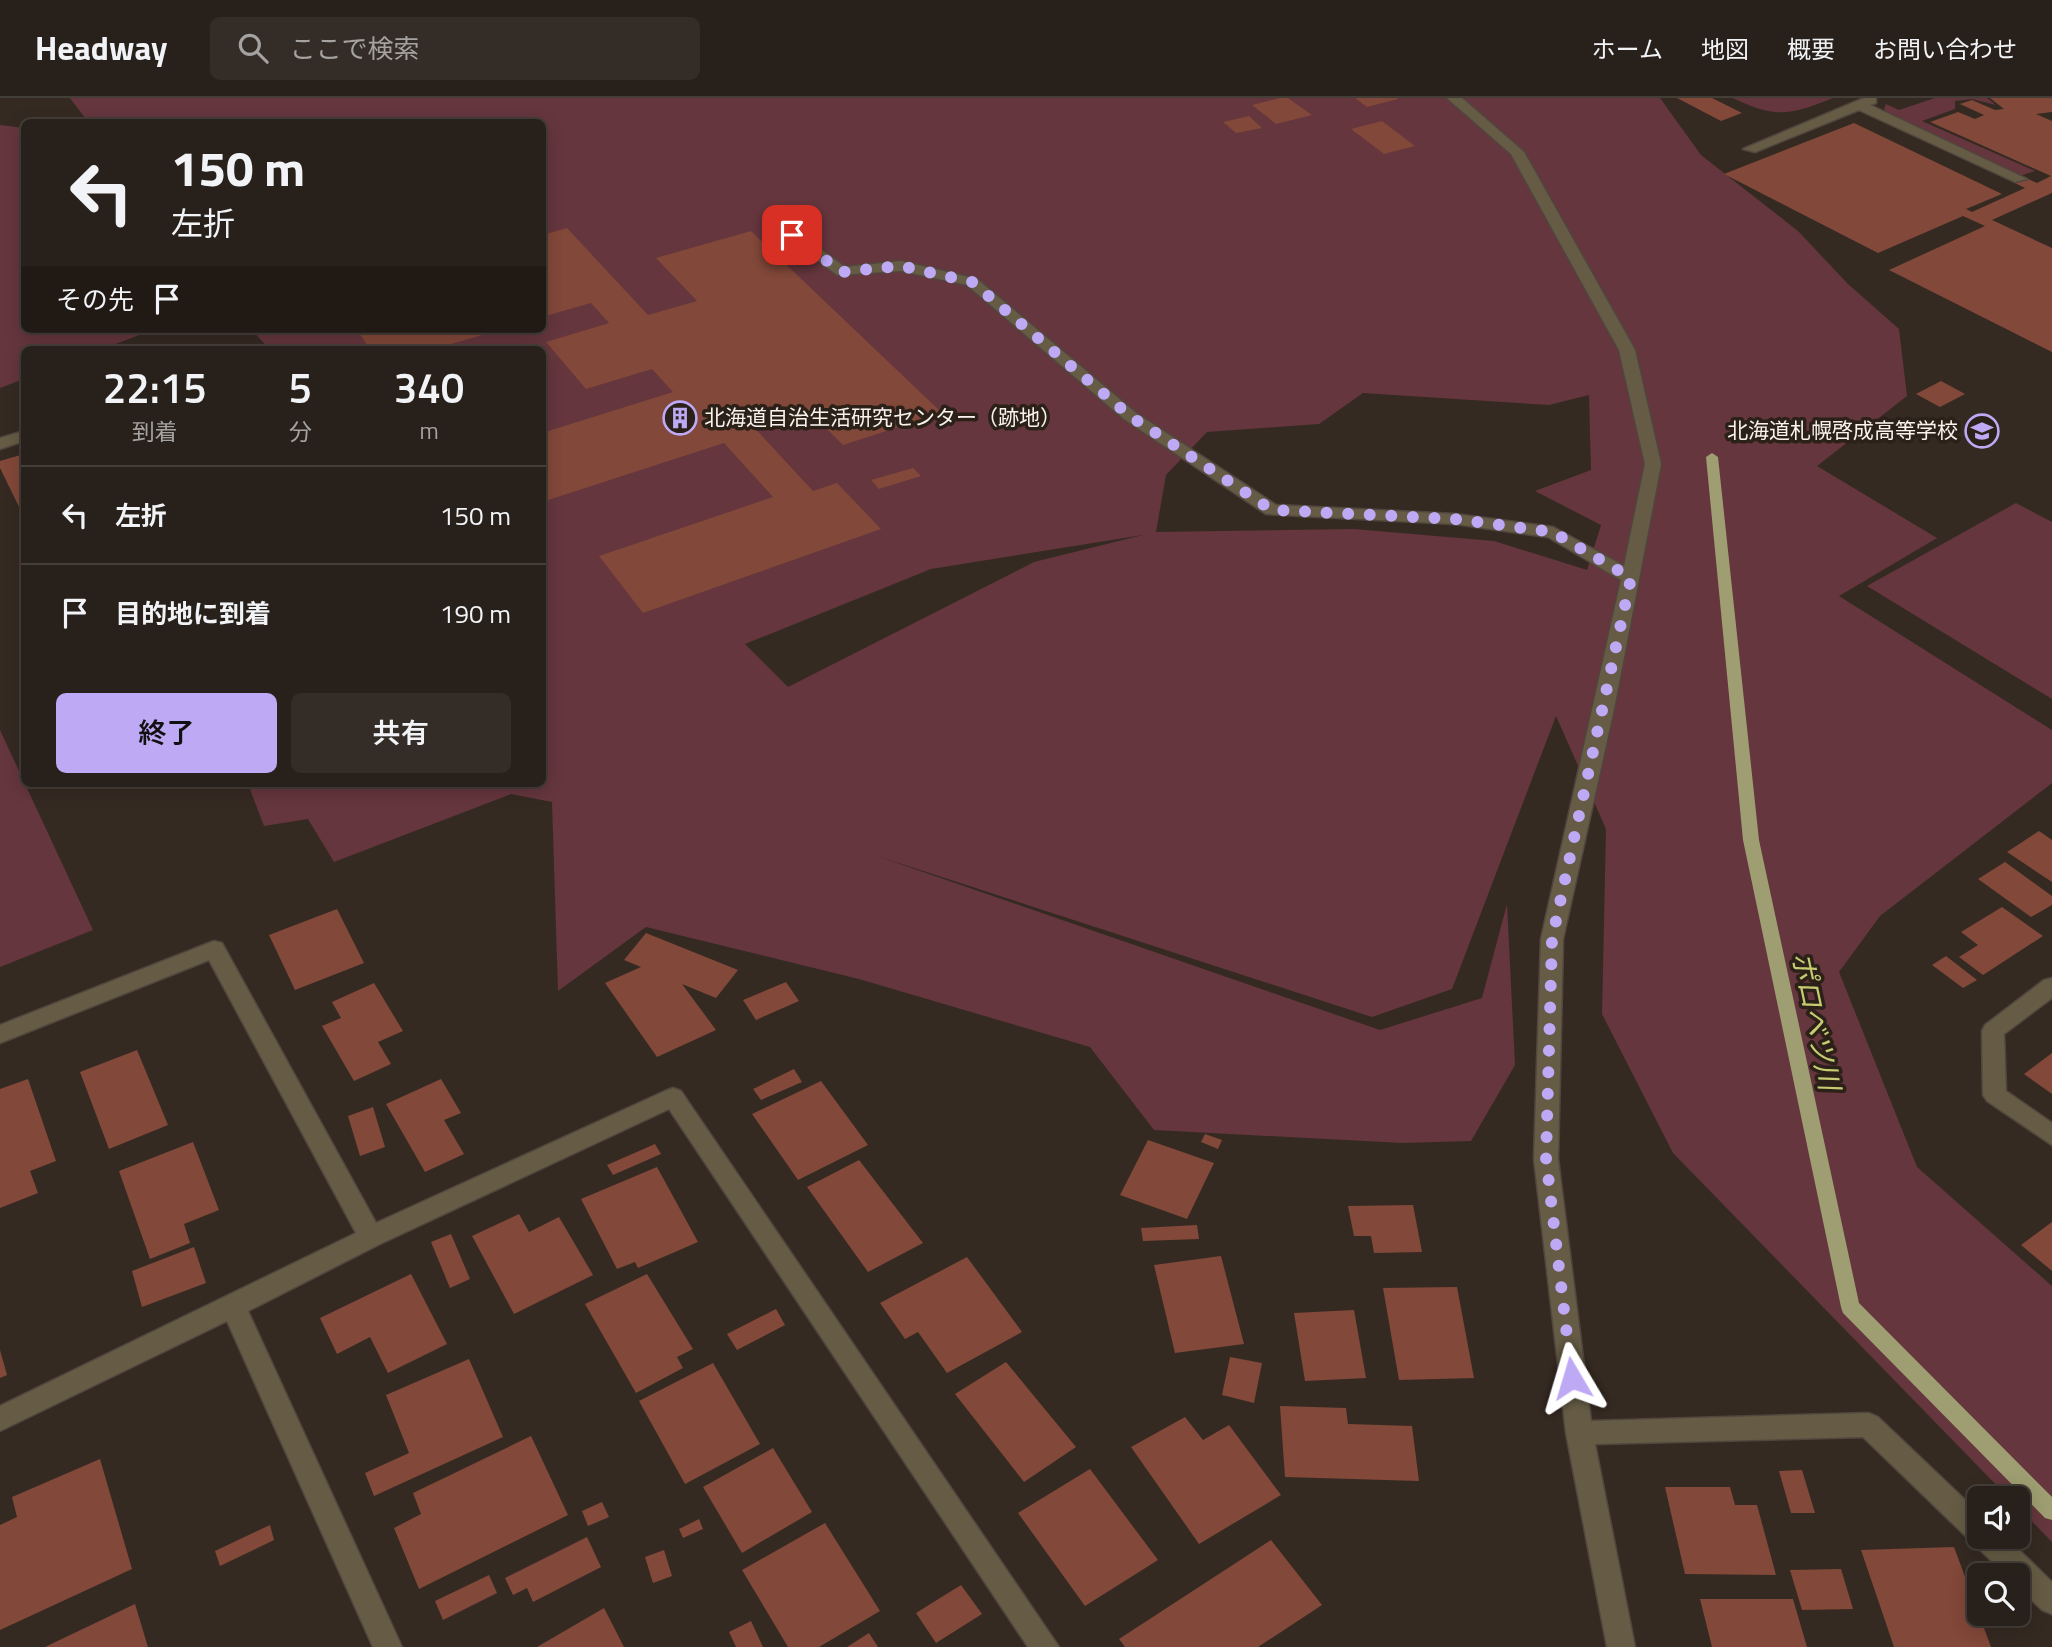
<!DOCTYPE html>
<html lang="ja">
<head>
<meta charset="utf-8">
<style>
  body { margin:0; font-family:"Titillium Web","Noto Sans JP",sans-serif; background:#342d27; color:#f1f3f6; height:100vh; display:flex; flex-direction:column; font-size:26px; white-space:nowrap }
  * { box-sizing:border-box; margin:0 }
  p { font-size:23px; color:#a5a3a2 }
  .icon { flex:none; width:38px; height:38px; fill:none; stroke:currentColor; stroke-width:2; stroke-linecap:round; stroke-linejoin:round }
  .map { position:relative; flex:1; overflow:hidden }
  .side { position:absolute; left:21px; top:248px; width:525px; height:441px; display:flex; flex-direction:column; background:#28201a; border-radius:10px; box-shadow:0 4px 18px #0003,0 0 0 2px #443e39 }
  .side>* { flex:none }
  .banner { position:absolute; left:21px; top:21px; width:525px; height:214px; border-radius:10px; box-shadow:0 4px 18px #0003,0 0 0 2px #443e39; background:#28201a; color:#f1f3f6; overflow:hidden }
  .controls { position:absolute; left:1967px; top:1388px; display:grid; gap:14px }
  .controls a { display:grid; place-items:center; width:63px; height:63px; border-radius:10px; background:#28201a; box-shadow:0 4px 18px #0003,0 0 0 2px #443e39; font-size:35px }
  .pin { position:absolute; display:grid; place-items:center; width:60px; height:60px; color:#fff; margin:-30px; border-radius:14px; box-shadow:0 4px 10px #0006 }
  .me { position:absolute; width:77px; margin:-38px; rotate:353deg; stroke-linejoin:round; filter:drop-shadow(0 0 5px #0008) }
  .turn { display:flex; align-items:center; gap:24px; height:147px; padding:0 35px; font-size:32px }
  .turn .icon { width:91px; height:91px; stroke-width:2.5 }
  .turn b { display:block; font-size:49px; line-height:60px }
  .then { display:flex; align-items:center; height:66px; padding:0 35px; background:#0003; gap:14px; font-size:26px }
  .eta { display:flex; justify-content:space-evenly; align-items:center; height:119px; text-align:center }
  .eta b { font-size:42px; font-weight:600; line-height:49px }
  .button { display:flex; gap:14px; margin-top:auto; padding:14px 35px }
  .button a { flex:1; height:80px; border-radius:10px; background:#bea9f5; color:#111; font-size:28px; font-weight:600; line-height:80px; text-align:center }
  .button a+a { background:#342d27; color:#f1f3f6 }
  ul { padding:0; list-style:none }
  li { display:flex; align-items:center; gap:21px; height:98px; padding:0 35px; border-top:2px solid #443e39 }
  li div { flex:1 }
  li b { display:block; font-size:26px }
  li em { font-style:normal }
  header { display:flex; align-items:center; gap:42px; box-sizing:border-box; height:98px; padding:0 35px; background:#28201a; border-bottom:2px solid #443e39 }
  header strong { font-size:33px }
  nav { display:flex; gap:38px; margin-inline-start:auto; font-size:24px }
  .search { width:490px; height:63px; background:#342d27; display:flex; align-items:center; gap:18px; box-sizing:border-box; padding:0 24px; border-radius:10px; color:#a5a3a2; font-size:26px }
  .map>svg:first-child { display:block }
  .green { fill:#65363d; fill-rule:evenodd }
  .lines { fill:none; stroke-linecap:round; stroke-linejoin:round }
  .stream { fill:#9e9e72; fill-rule:evenodd }
  .building { fill:#824839 }
  .lane-casing { stroke:#51463e; stroke-width:3 }
  .street-casing { stroke:#51463e; stroke-width:3 }
  .lane { fill:#665c45; fill-rule:evenodd }
  .street { fill:#665c45; fill-rule:evenodd }
  .route { stroke:#bea9f5; stroke-width:12; stroke-dasharray:0 21.6 }
  .labels { text-anchor:middle; stroke-width:7; stroke-linejoin:round; paint-order:stroke }
  .far-poi-label { font-size:21px; fill:#faf3ed; stroke:#2b2118; text-anchor:start }
  .water-label { font-size:28px; font-style:italic; fill:#c7cb71; stroke:#2b2118 }
</style>
</head>
<body>
<header>
<strong>Headway</strong>
<div class="search"><svg class="icon" aria-label="search" viewBox="0 0 24 24"><circle cx="10" cy="10" r="6"/><path d="M15 15l6 6"/></svg>ここで検索</div>
<nav><a>ホーム</a><a>地図</a><a>概要</a><a>お問い合わせ</a></nav>
</header>
<div class="map">
<svg width="2052" height="1549" viewBox="0 0 2052 1549">
  <rect width="100%" height="100%" fill="#352a22"/>
  <path class="green" d="M 70,0 L 1660,0 L 1701,57 L 1798,133 L 1848,186 L 1899,231 L 1907,298 L 1817,368 L 1937,440 L 1839,498 L 2052,632 L 2052,685 L 1880,818 L 1839,874 L 1917,1069 L 2052,1188 L 2052,1444 L 2018,1409 L 2018,1400 L 2009,1400 L 1673,1055 L 1602,916 L 1606,731 L 1556,618 L 1452,891 L 1372,919 L 877,758 L 1380,932 L 1482,900 L 1507,806 L 1515,967 L 1471,1043 L 1403,1045 L 1154,1032 L 1090,949 L 859,881 L 646,829 L 558,893 L 552,704 L 511,696 L 334,764 L 308,721 L 264,728 L 248,686 L 542,686 L 542,252 L 270,252 L 251,231 L 542,231 L 542,24 L 88,24 ZM 1363,295 L 1549,307 L 1589,297 L 1591,372 L 1535,393 L 1601,427 L 1587,472 L 1494,443 L 1354,431 L 1156,434 L 1166,377 L 1207,334 L 1319,326 ZM 1143,437 L 1034,464 L 788,589 L 745,546 L 931,471 Z
    M 1733,0 L 1833,0 C 1790,17 1776,21 1733,0 Z
    M 1935,0 L 1987,0 L 1996,7 L 1972,1 L 1955,3 L 1955,11 L 1922,23 L 2035,73 L 2020,78 L 1891,19 L 1884,11 L 1886,6 L 1899,12 Z
    M 0,27 L 24,30 L 24,231 L 155,231 L 100,252 L 24,252 L 24,281 L 0,290 Z
    M 2016,405 L 2052,424 L 2052,601 L 1867,488 Z
    M 0,632 L 93,832 L 0,869 Z"/>
  <g class="lines">
    <path class="stream" d="M 1712,355 L 1718,359 L 1759,742 L 1859,1205 L 2052,1399 L 2052,1422 L 2045,1420 L 1843,1215 L 1841,1209 L 1743,742 L 1706,359 Z"/>
  </g>
  <path class="building" d="M 1280,0 L 1288,0 L 1312,17 L 1276,26 L 1252,7 Z
    M 1355,0 L 1398,0 L 1398,1 L 1367,9 Z
    M 1677,0 L 1712,0 L 1742,15 L 1721,23 Z
    M 1990,0 L 2052,0 L 2052,14 L 2036,16 L 2052,23 L 2052,95 L 1992,122 L 2052,150 L 2052,254 L 1889,172 L 1985,128 L 1963,118 L 1878,155 L 1724,76 L 1854,25 L 2002,96 L 1966,111 L 1972,114 L 2025,90 L 2015,85 L 2026,80 L 2037,85 L 2051,78 L 1930,24 L 1958,14 L 1975,21 L 1984,17 L 1960,6 L 1972,2 L 1995,12 L 2004,11 Z
    M 1249,18 L 1262,30 L 1236,35 L 1223,24 Z
    M 1382,23 L 1415,48 L 1384,56 L 1351,31 Z
    M 567,130 L 648,217 L 697,203 L 656,160 L 751,133 L 942,315 L 843,347 L 805,309 L 751,326 L 813,393 L 837,385 L 881,431 L 643,515 L 599,458 L 773,399 L 724,345 L 542,404 L 542,335 L 673,294 L 652,271 L 586,291 L 546,244 L 609,225 L 591,205 L 542,219 L 542,137 Z
    M 356,231 L 499,231 L 500,232 L 430,252 L 371,252 Z
    M 1941,283 L 1965,296 L 1940,309 L 1916,296 Z
    M 24,356 L 24,419 L 0,370 L 0,363 Z
    M 913,370 L 921,378 L 879,391 L 871,382 Z
    M 2039,733 L 2052,742 L 2052,784 L 2007,754 Z
    M 2005,764 L 2052,798 L 2052,807 L 2031,819 L 1978,781 Z
    M 2002,809 L 2043,838 L 1983,877 L 1959,859 L 1978,847 L 1961,834 Z
    M 337,811 L 364,865 L 295,892 L 269,837 Z
    M 646,835 L 738,872 L 716,900 L 682,886 L 716,932 L 657,959 L 605,885 L 641,869 L 624,862 Z
    M 1946,858 L 1977,882 L 1963,890 L 1932,867 Z
    M 786,884 L 799,903 L 756,922 L 743,902 Z
    M 374,885 L 403,933 L 378,944 L 391,966 L 354,983 L 322,928 L 341,920 L 332,904 Z
    M 137,952 L 168,1027 L 109,1051 L 80,974 Z
    M 2052,955 L 2052,996 L 2024,976 Z
    M 794,971 L 802,984 L 761,1002 L 753,991 Z
    M 28,981 L 56,1063 L 30,1073 L 38,1095 L 0,1110 L 0,991 Z
    M 441,981 L 461,1015 L 444,1022 L 464,1056 L 425,1074 L 386,1006 Z
    M 821,983 L 868,1047 L 798,1082 L 752,1016 Z
    M 373,1009 L 385,1049 L 360,1058 L 348,1018 Z
    M 1205,1036 L 1222,1042 L 1218,1051 L 1201,1044 Z
    M 1148,1042 L 1214,1065 L 1187,1121 L 1120,1097 Z
    M 193,1044 L 219,1112 L 184,1126 L 190,1145 L 150,1161 L 119,1073 Z
    M 655,1046 L 661,1056 L 613,1077 L 607,1067 Z
    M 859,1062 L 923,1145 L 868,1174 L 807,1089 Z
    M 657,1069 L 698,1144 L 638,1170 L 635,1164 L 617,1171 L 581,1101 Z
    M 1413,1107 L 1422,1154 L 1374,1155 L 1371,1138 L 1354,1138 L 1348,1108 Z
    M 519,1116 L 529,1134 L 559,1119 L 593,1177 L 514,1216 L 472,1138 Z
    M 2052,1124 L 2052,1173 L 2021,1147 Z
    M 1197,1127 L 1199,1141 L 1143,1143 L 1141,1130 Z
    M 451,1136 L 470,1181 L 450,1190 L 431,1144 Z
    M 194,1149 L 206,1185 L 142,1209 L 132,1173 Z
    M 1221,1158 L 1244,1246 L 1175,1255 L 1154,1167 Z
    M 967,1159 L 1022,1234 L 947,1275 L 918,1234 L 905,1241 L 880,1205 Z
    M 411,1176 L 447,1246 L 388,1275 L 370,1239 L 337,1256 L 320,1220 Z
    M 647,1176 L 693,1251 L 677,1259 L 683,1270 L 636,1295 L 585,1206 Z
    M 1457,1189 L 1474,1280 L 1399,1282 L 1383,1190 Z
    M 776,1211 L 785,1227 L 737,1252 L 727,1236 Z
    M 1354,1212 L 1366,1280 L 1305,1283 L 1294,1215 Z
    M 0,1252 L 7,1277 L 0,1280 Z
    M 1230,1259 L 1262,1265 L 1254,1305 L 1222,1297 Z
    M 469,1261 L 503,1339 L 374,1398 L 365,1375 L 409,1355 L 386,1297 Z
    M 1006,1264 L 1076,1349 L 1024,1384 L 955,1296 Z
    M 713,1265 L 760,1346 L 685,1386 L 639,1303 Z
    M 1280,1308 L 1346,1310 L 1348,1326 L 1412,1328 L 1419,1383 L 1285,1379 Z
    M 1185,1319 L 1203,1342 L 1229,1327 L 1281,1397 L 1199,1446 L 1131,1349 Z
    M 531,1338 L 568,1417 L 419,1491 L 394,1430 L 421,1416 L 413,1395 Z
    M 773,1350 L 812,1414 L 742,1455 L 703,1389 Z
    M 100,1361 L 132,1471 L 0,1532 L 0,1427 L 17,1419 L 12,1399 Z
    M 1090,1371 L 1158,1462 L 1085,1508 L 1018,1415 Z
    M 1802,1372 L 1815,1415 L 1791,1415 L 1779,1373 Z
    M 1665,1389 L 1730,1389 L 1735,1407 L 1757,1407 L 1776,1477 L 1685,1476 Z
    M 602,1404 L 609,1419 L 588,1428 L 582,1413 Z
    M 699,1421 L 703,1431 L 683,1440 L 679,1431 Z
    M 825,1425 L 880,1513 L 819,1549 L 788,1549 L 742,1472 Z
    M 270,1427 L 274,1442 L 220,1468 L 215,1453 Z
    M 587,1439 L 601,1469 L 533,1504 L 527,1490 L 513,1497 L 505,1480 Z
    M 1271,1442 L 1322,1507 L 1258,1549 L 1125,1549 L 1119,1541 Z
    M 1954,1449 L 1991,1549 L 1894,1549 L 1861,1452 Z
    M 664,1452 L 672,1478 L 653,1485 L 645,1459 Z
    M 1841,1471 L 1853,1511 L 1802,1512 L 1790,1472 Z
    M 489,1477 L 497,1495 L 443,1522 L 435,1503 Z
    M 961,1487 L 982,1516 L 936,1545 L 916,1515 Z
    M 1700,1501 L 1793,1501 L 1807,1549 L 1712,1549 Z
    M 135,1506 L 148,1549 L 45,1549 Z
    M 604,1510 L 624,1549 L 537,1549 Z
    M 751,1523 L 763,1549 L 736,1549 L 729,1534 Z
    M 869,1535 L 878,1549 L 847,1549 Z"/>
  <g class="lines">
    <defs>
      <path id="lane" d="M 1864,0 L 1876,0 L 1876,5 L 1870,7 L 2027,81 L 2015,84 L 1859,12 L 1755,54 L 1743,51 Z
        M 24,333 L 24,343 L 0,351 L 0,340 Z"/>
      <path id="street" d="M 1447,0 L 1462,0 L 1524,54 L 1635,252 L 1661,366 L 1614,611 L 1563,841 L 1558,1061 L 1591,1323 L 1869,1315 L 1878,1319 L 1979,1415 L 1979,1438 L 2005,1438 L 2052,1484 L 2052,1516 L 2042,1512 L 2018,1489 L 2018,1477 L 2006,1477 L 1863,1339 L 1595,1346 L 1635,1549 L 1607,1549 L 1566,1335 L 1534,1061 L 1541,841 L 1621,482 L 1548,439 L 1455,426 L 1266,416 L 1124,321 L 967,187 L 901,173 L 837,177 L 785,137 L 792,133 L 797,134 L 845,169 L 901,163 L 977,181 L 1136,315 L 1276,407 L 1455,416 L 1553,429 L 1624,468 L 1645,366 L 1619,252 L 1511,56 Z
        M 214,843 L 222,845 L 376,1125 L 665,993 L 673,990 L 681,993 L 1059,1549 L 1028,1549 L 669,1011 L 380,1146 L 248,1213 L 402,1549 L 373,1549 L 227,1223 L 0,1333 L 0,1308 L 356,1135 L 209,862 L 0,945 L 0,927 Z
        M 2052,880 L 2052,900 L 2004,936 L 2006,993 L 2052,1025 L 2052,1047 L 1987,1003 L 1983,997 L 1982,933 L 1985,927 L 2044,882 Z"/>
    </defs>
    <use href="#lane" class="lane-casing"/>
    <use href="#street" class="street-casing"/>
    <use href="#lane" class="lane"/>
    <use href="#street" class="street"/>
  </g>
  <g class="lines">
    <path class="route" d="M 792,137 L 842,174 L 901,168 L 972,184 L 1130,318 L 1272,412 L 1455,421 L 1553,434 L 1631,480 L 1552,841 L 1546,1060 L 1572,1280"/>
  </g>
  <defs>
    <symbol id="building-ring" viewBox="-11 -11 22 22"><circle r="9.5" fill="#2b2118" stroke="#bea9f5" stroke-width="1.5"/><path d="M-4-6H4V6H1V3H-1V6H-4ZM-2.5-4.3h1.7v1.8h-1.7ZM.8-4.3h1.7v1.8H.8ZM-2.5-1h1.7V.8h-1.7ZM.8-1h1.7V.8H.8Z" fill="#bea9f5"/></symbol>
    <symbol id="school-ring" viewBox="-11 -11 22 22"><circle r="9.5" fill="#2b2118" stroke="#bea9f5" stroke-width="1.5"/><path d="M0-5L7-2L0 1L-7-2ZM-4 1L0 2.5L4 1V4Q0 6-4 4Z" fill="#bea9f5"/></symbol>
  </defs>
  <g fill-rule="evenodd">
    <use href="#building-ring" x="661" y="301" width="38" height="38"/>
    <use href="#school-ring" x="1963" y="314" width="38" height="38"/>
  </g>
  <g class="labels">
    <g class="far-poi-label">
      <text x="704" y="327">北海道自治生活研究センター（跡地）</text>
      <text x="1958" y="340" text-anchor="end">北海道札幌啓成高等学校</text>
    </g>
    <g class="water-label">
      <text transform="translate(1816 923) rotate(78)" y="10">ポロベツ川</text>
    </g>
  </g>
</svg>
<div class="controls">
<a><svg class="icon" aria-label="sound" viewBox="0 0 24 24"><path d="M4 9h4l5-4v14l-5-4H4zM17 9q2 3 0 6"/></svg></a>
<a><svg class="icon" aria-label="search" viewBox="0 0 24 24"><circle cx="10" cy="10" r="6"/><path d="M15 15l6 6"/></svg></a>
</div>
<div class="pin" style="left:792px;top:137px;background:#d93025"><svg class="icon" aria-label="arrive" viewBox="0 0 24 24"><path d="M6 21V4h12l-3 4 3 4H6"/></svg></div>
<svg class="me" style="left:1572px;top:1280px" viewBox="-20 -20 40 40"><path d="M0-17L14 15 0 8-14 15z" fill="#bea9f5" stroke="#fff" stroke-width="4"/></svg>
<div class="banner">
<div class="turn"><svg class="icon" aria-label="left" viewBox="0 0 24 24"><path d="M17 20v-9H6M10 6l-5 5 5 5"/></svg><div><b>150 m</b>左折</div></div>
<div class="then">その先<svg class="icon" aria-label="arrive" viewBox="0 0 24 24"><path d="M6 21V4h12l-3 4 3 4H6"/></svg></div>
</div>
<section class="side">
<div class="eta">
<div><b>22:15</b><p>到着</p></div>
<div><b>5</b><p>分</p></div>
<div><b>340</b><p>m</p></div>
</div>
<ul>
<li><svg class="icon" aria-label="left" viewBox="0 0 24 24"><path d="M17 20v-9H6M10 6l-5 5 5 5"/></svg><div><b>左折</b></div><em>150 m</em></li>
<li><svg class="icon" aria-label="arrive" viewBox="0 0 24 24"><path d="M6 21V4h12l-3 4 3 4H6"/></svg><div><b>目的地に到着</b></div><em>190 m</em></li>
</ul>
<div class="button"><a>終了</a><a>共有</a></div>
</section>
</div>
</body>
</html>
